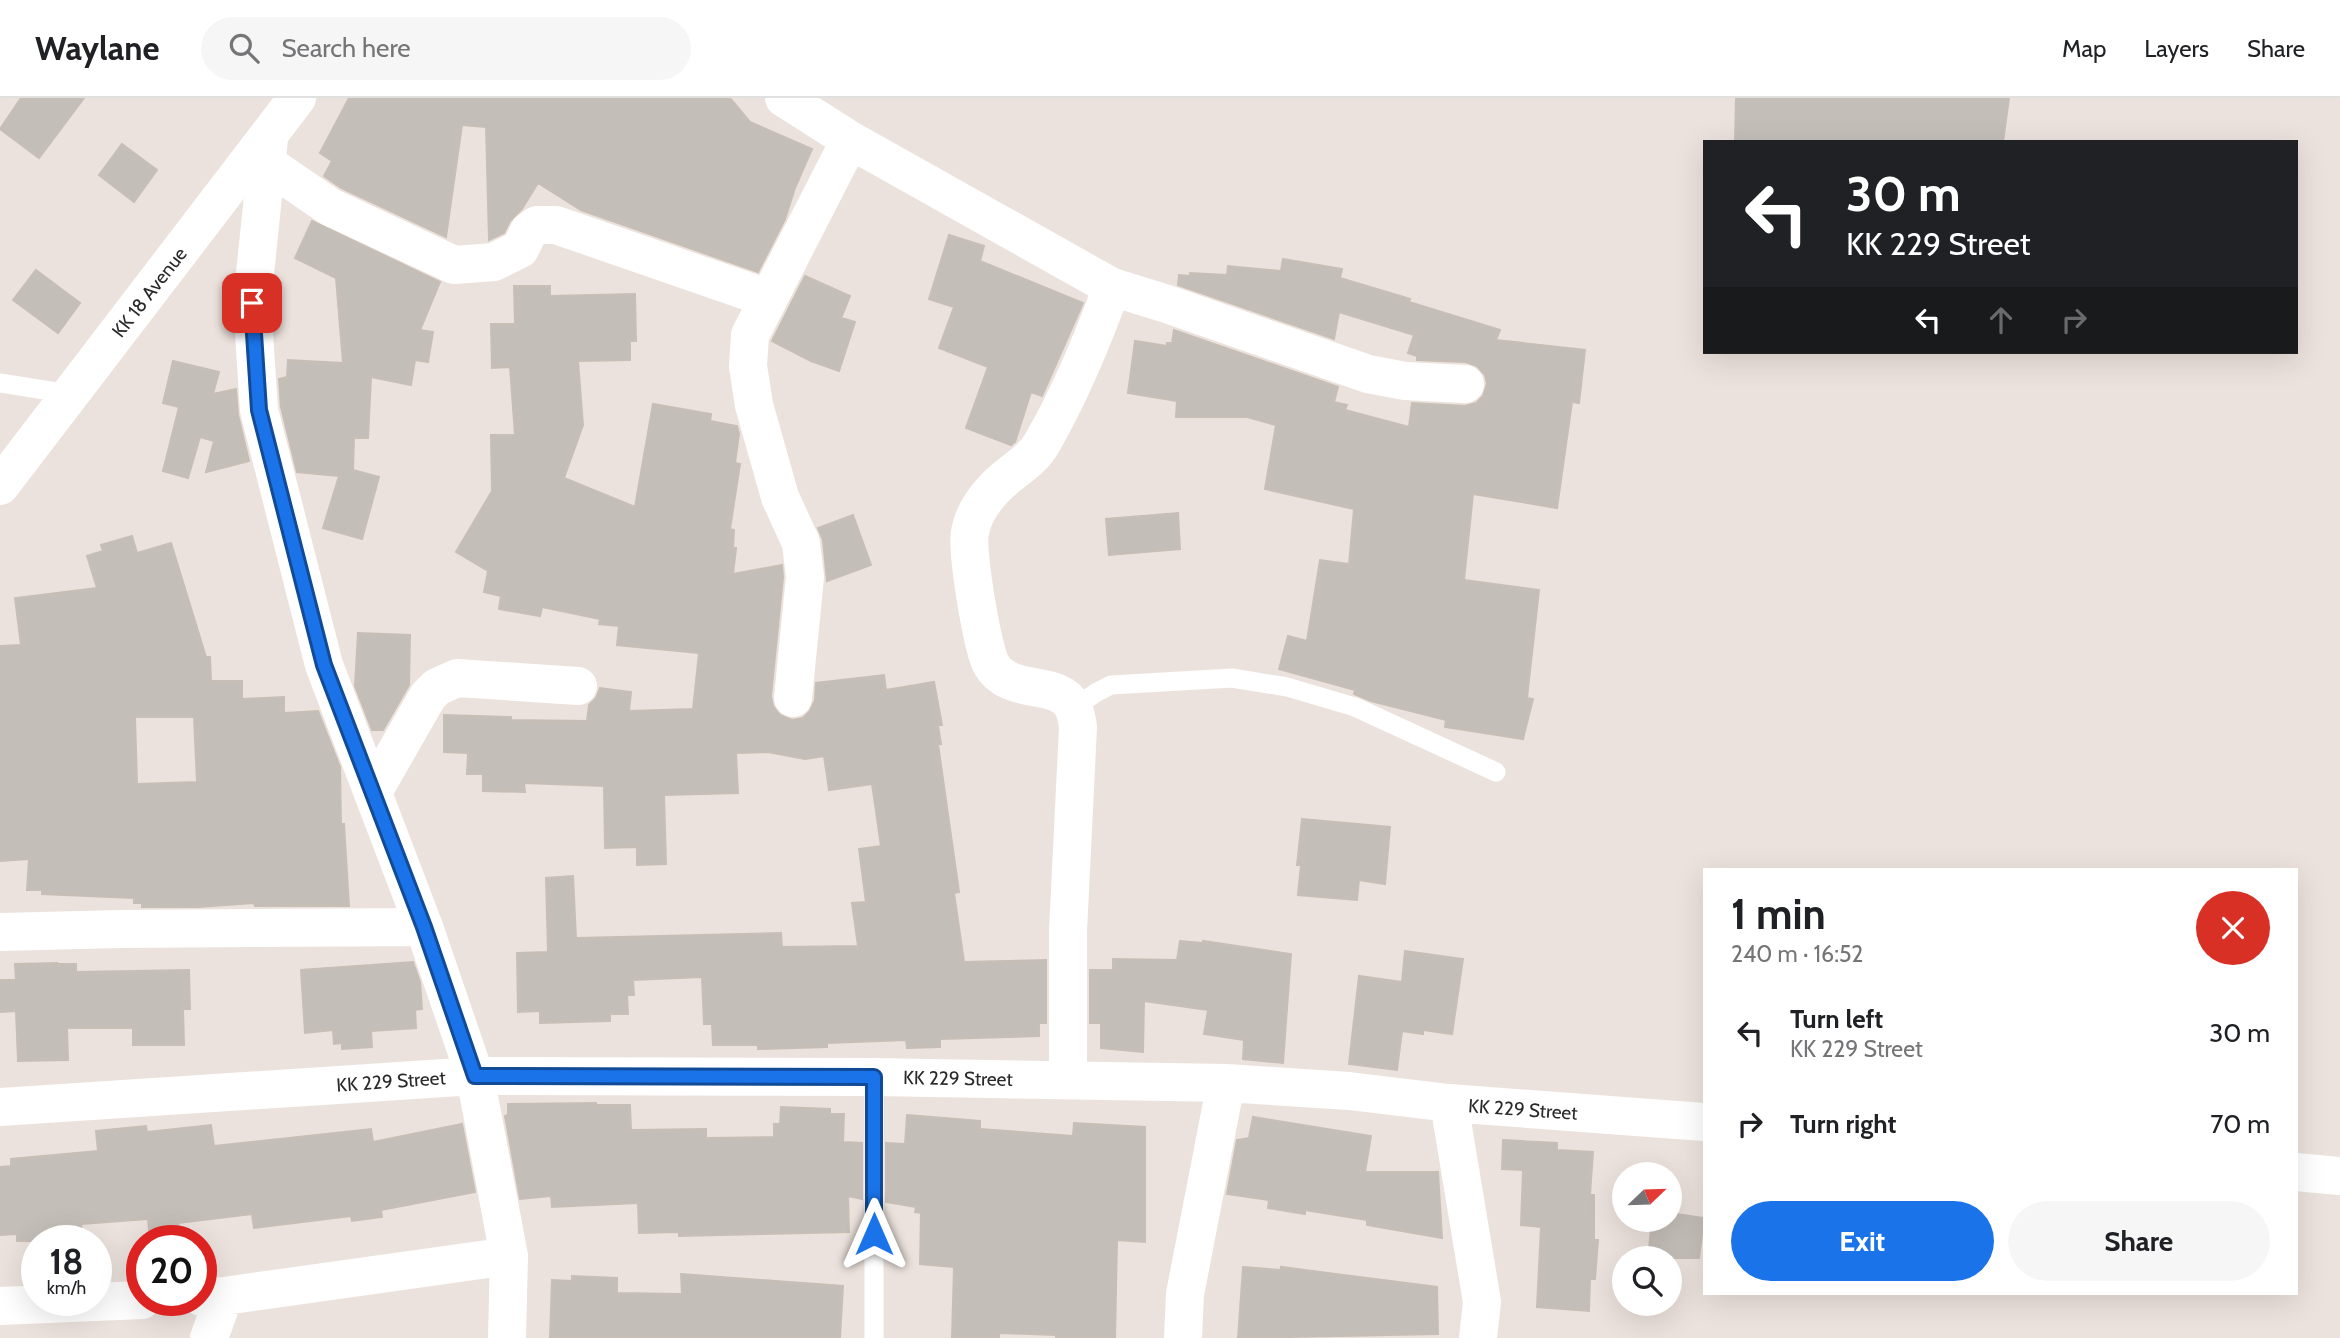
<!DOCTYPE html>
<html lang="en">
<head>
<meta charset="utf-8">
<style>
  body { margin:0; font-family:Cabin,sans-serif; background:#f6f6f6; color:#202124; height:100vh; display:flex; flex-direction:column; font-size:26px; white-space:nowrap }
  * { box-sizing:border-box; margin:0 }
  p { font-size:23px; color:#757577 }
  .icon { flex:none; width:38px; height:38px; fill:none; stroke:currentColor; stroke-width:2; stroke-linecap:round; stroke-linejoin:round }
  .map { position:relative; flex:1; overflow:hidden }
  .details { position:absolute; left:1703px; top:770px; width:595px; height:427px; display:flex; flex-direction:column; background:#fff; border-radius:0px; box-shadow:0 7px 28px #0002 }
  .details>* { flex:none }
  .banner { position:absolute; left:1703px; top:42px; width:595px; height:214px; border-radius:0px; box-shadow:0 7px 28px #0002; background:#202124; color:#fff; overflow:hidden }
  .needle { width:46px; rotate:67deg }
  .fabs { position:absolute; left:1612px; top:1064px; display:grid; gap:14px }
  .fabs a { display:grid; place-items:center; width:70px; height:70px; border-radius:50%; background:#fff; box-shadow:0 7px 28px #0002; font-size:35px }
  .speed { position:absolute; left:21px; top:1127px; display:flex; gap:14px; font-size:35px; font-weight:700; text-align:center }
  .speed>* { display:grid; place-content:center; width:91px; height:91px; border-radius:50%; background:#fff; box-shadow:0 7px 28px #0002; line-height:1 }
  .speed small { font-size:18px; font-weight:400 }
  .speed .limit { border:10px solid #d22; background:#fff; color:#111 }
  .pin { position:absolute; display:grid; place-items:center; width:60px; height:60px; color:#fff; margin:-30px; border-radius:14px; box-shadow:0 4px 10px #0006 }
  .me { position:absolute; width:77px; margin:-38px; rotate:0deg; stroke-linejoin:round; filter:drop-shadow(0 0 5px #0008) }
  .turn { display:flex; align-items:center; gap:24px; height:147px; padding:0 28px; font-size:32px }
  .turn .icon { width:91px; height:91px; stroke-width:2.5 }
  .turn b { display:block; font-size:49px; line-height:60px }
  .lanes { display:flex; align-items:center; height:66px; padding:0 28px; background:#0003; justify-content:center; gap:35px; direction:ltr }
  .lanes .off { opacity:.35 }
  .round { display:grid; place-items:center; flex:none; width:74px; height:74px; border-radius:37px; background:#f6f6f6 }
  .overview { display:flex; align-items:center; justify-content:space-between; height:119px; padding:0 28px }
  h1 { font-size:42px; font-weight:700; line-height:52px }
  .button { display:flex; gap:14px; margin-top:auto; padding:14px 28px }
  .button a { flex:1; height:80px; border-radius:42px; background:#1a73e8; color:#fff; font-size:28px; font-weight:700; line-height:80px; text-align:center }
  .button a+a { background:#f6f6f6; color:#202124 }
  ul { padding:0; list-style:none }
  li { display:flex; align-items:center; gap:21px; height:91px; padding:0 28px }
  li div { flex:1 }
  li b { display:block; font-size:26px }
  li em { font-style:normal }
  header { display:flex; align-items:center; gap:42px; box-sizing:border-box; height:98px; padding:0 35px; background:#fff; border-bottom:2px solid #e0e0e0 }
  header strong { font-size:33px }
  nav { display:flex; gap:38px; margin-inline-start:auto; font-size:24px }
  .search { width:490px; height:63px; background:#f6f6f6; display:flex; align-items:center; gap:18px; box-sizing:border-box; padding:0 24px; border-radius:38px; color:#757577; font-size:26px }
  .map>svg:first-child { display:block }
  .building { fill:#c4beb8; stroke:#c7beb6; stroke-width:2; fill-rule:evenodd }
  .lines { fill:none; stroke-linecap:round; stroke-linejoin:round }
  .service { stroke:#fff; stroke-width:19 }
  .minor { stroke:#fff; stroke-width:38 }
  .secondary { stroke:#fff; stroke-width:38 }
  .route-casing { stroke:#114b97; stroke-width:18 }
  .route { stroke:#1a73e8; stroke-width:12 }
  .labels { text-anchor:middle; stroke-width:7; stroke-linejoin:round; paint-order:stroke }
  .street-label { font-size:19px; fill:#2a2a2a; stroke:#fff }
</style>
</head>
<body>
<header>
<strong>Waylane</strong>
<div class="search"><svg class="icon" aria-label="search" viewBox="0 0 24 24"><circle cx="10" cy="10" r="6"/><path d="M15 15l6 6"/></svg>Search here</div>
<nav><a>Map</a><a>Layers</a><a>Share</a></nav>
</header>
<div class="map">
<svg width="2340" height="1240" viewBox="0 0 2340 1240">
  <rect width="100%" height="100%" fill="#ece2dd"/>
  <path class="building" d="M 21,0 L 84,0 L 39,60 L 0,31 Z
    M 349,0 L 730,0 L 750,24 L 812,51 L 795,90 L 785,121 L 758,174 L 581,112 L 538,85 L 522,111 L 510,123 L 504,135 L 489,142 L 486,29 L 462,27 L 446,139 L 341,90 L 324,78 L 332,63 L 320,55 Z
    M 1736,0 L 2009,0 L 2003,44 L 1735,44 Z
    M 122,46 L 157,72 L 134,104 L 99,77 Z
    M 312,123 L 440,184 L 420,232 L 433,234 L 428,264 L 415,262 L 411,287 L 371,279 L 368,340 L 354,340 L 353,372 L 379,379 L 362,441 L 323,430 L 339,378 L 297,374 L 281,309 L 279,281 L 287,279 L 288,262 L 343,265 L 336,180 L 295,160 Z
    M 949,137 L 984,148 L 980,163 L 1083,205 L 1042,298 L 1031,294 L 1015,344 L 1011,347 L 966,330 L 988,269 L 939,250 L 954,209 L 929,201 Z
    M 1283,161 L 1342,171 L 1340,180 L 1410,201 L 1409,204 L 1500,232 L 1496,242 L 1585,252 L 1579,305 L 1572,304 L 1557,410 L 1473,396 L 1464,482 L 1539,492 L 1527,600 L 1533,601 L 1523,641 L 1445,629 L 1446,622 L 1371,603 L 1354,596 L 1355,592 L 1279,571 L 1288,538 L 1307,543 L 1320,462 L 1349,466 L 1354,411 L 1265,391 L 1276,327 L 1247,319 L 1176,319 L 1177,303 L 1128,295 L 1135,243 L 1167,248 L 1167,245 L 1172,245 L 1174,232 L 1338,289 L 1334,304 L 1347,307 L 1345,312 L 1409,329 L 1412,305 L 1465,308 L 1476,305 L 1483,298 L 1487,286 L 1485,277 L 1477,268 L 1466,264 L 1417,262 L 1417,258 L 1408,255 L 1414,237 L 1339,214 L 1334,241 L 1178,187 L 1179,177 L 1190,178 L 1190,175 L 1227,177 L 1228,168 L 1281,173 Z
    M 36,172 L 80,205 L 58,235 L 13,202 Z
    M 805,178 L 850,198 L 841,220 L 855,224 L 839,273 L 811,263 L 772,243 Z
    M 514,188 L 550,188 L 550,198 L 635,196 L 636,243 L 630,243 L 630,262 L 578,263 L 583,327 L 564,380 L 635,409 L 653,306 L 711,316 L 710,323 L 737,328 L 739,336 L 735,365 L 740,366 L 730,431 L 734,432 L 733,450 L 736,450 L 733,476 L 782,467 L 783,479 L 771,598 L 773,608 L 780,617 L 792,622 L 803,620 L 810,613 L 815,602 L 816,585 L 884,577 L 886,592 L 934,584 L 942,627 L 938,627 L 941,646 L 938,646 L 959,794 L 954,795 L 964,864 L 1046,862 L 1046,925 L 1039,925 L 1039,938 L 940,941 L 940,949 L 907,950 L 906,942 L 827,945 L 827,949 L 758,951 L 758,947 L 713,947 L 712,926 L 704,926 L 702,879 L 633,882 L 634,897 L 627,897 L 628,916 L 610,916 L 610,923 L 540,925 L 540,913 L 518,914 L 517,855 L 548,854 L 546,780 L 573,778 L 576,840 L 781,835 L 782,849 L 858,848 L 852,805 L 866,804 L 859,751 L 881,748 L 872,686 L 829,692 L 824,658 L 805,661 L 768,654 L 736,655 L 738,695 L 664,697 L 666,766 L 637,767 L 637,749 L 605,750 L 604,688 L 524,685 L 525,694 L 483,693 L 483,676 L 467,676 L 468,655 L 444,654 L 444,617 L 511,619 L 511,622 L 587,623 L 589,607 L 596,600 L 600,590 L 631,594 L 629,613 L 693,611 L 699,555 L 617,547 L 619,528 L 599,526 L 600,521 L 542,509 L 540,518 L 499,511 L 501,498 L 484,494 L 488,473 L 456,454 L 492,393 L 491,337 L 515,337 L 510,269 L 492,270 L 491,226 L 515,226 Z
    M 173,263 L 219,274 L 213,296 L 236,291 L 238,317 L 249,363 L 206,374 L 214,343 L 200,339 L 188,380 L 163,373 L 179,309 L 163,305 Z
    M 1178,415 L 1180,451 L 1109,457 L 1106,421 Z
    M 853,417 L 871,467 L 827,483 L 823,442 L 818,430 Z
    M 132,438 L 137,455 L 171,445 L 206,559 L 210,559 L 211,583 L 242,583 L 242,601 L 284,599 L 284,615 L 318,613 L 340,669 L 341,726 L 344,726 L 349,808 L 255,808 L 254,805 L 198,809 L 142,809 L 142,805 L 134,805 L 134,800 L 42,796 L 42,792 L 27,792 L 29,761 L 0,763 L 0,548 L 21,547 L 15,500 L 97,490 L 87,458 L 103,453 L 101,447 ZM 135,619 L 194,619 L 197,684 L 137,686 Z
    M 358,535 L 410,537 L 409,587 L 383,632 L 372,632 L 355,588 Z
    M 1302,721 L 1390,729 L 1385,786 L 1359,782 L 1357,802 L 1298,797 L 1301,767 L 1297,767 Z
    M 1180,843 L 1203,845 L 1203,843 L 1291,856 L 1283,965 L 1243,961 L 1244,942 L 1204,936 L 1208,912 L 1144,903 L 1143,954 L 1101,950 L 1101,925 L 1090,925 L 1090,872 L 1113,872 L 1113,861 L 1177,862 Z
    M 1405,853 L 1463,861 L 1452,936 L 1423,932 L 1423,936 L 1402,933 L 1397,972 L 1349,966 L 1359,878 L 1402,884 Z
    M 413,864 L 420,884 L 422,911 L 415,912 L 416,930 L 371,933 L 372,949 L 342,951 L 342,945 L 334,946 L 333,932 L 305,935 L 301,872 Z
    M 57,865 L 57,866 L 76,866 L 76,874 L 189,872 L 190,911 L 183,911 L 184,947 L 133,947 L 133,930 L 67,930 L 68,962 L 18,963 L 16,913 L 0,914 L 0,882 L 16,882 L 15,866 Z
    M 596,1005 L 596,1007 L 630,1007 L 631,1032 L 706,1031 L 706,1040 L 774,1039 L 774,1026 L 780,1026 L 781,1009 L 830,1011 L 830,1016 L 844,1016 L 843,1044 L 862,1045 L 862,1101 L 848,1098 L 849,1134 L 679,1138 L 679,1134 L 639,1135 L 638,1105 L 552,1109 L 551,1098 L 520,1101 L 505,1018 L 508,1017 L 508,1006 Z
    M 907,1017 L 980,1023 L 980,1031 L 1073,1038 L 1074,1025 L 1145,1029 L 1145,1144 L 1117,1142 L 1115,1240 L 1056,1240 L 1056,1237 L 999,1235 L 999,1240 L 952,1240 L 954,1169 L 920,1166 L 921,1115 L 915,1114 L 916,1109 L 886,1104 L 886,1045 L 905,1046 Z
    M 1253,1019 L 1371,1038 L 1365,1074 L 1438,1074 L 1442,1140 L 1367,1127 L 1367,1122 L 1305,1112 L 1305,1116 L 1268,1110 L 1269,1102 L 1227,1096 L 1237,1042 L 1249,1040 Z
    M 462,1026 L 475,1094 L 381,1112 L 382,1119 L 352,1123 L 351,1118 L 254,1130 L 252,1116 L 178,1125 L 179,1129 L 149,1132 L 148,1121 L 81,1126 L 82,1137 L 66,1138 L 67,1143 L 17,1143 L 17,1136 L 0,1137 L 0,1069 L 11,1068 L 11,1061 L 98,1053 L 96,1033 L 146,1028 L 147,1034 L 211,1027 L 214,1048 L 371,1031 L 373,1044 Z
    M 1503,1042 L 1557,1045 L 1557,1052 L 1593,1054 L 1590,1097 L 1594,1097 L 1594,1142 L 1598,1142 L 1595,1181 L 1590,1181 L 1589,1213 L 1537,1209 L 1541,1129 L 1521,1127 L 1523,1072 L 1502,1071 Z
    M 1670,1115 L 1704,1120 L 1699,1160 L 1648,1160 L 1652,1122 L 1670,1122 Z
    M 1243,1169 L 1281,1172 L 1281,1169 L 1437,1189 L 1438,1236 L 1238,1240 Z
    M 681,1176 L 843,1188 L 840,1240 L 550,1240 L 552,1182 L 572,1183 L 572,1178 L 617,1180 L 617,1195 L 682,1196 Z"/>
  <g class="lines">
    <path class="service" d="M 0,285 L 69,296
      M 1074,610 L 1097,594 L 1111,587 L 1232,580 L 1287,589 L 1355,609 L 1496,674
      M 874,1240 L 874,979"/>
    <path class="minor" d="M 784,0 L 850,42 L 1112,189 L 1167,206 L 1368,276 L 1405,283 L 1465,286
      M 269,40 L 252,205 L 259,312 L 324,567 L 424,829 L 475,978 L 509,1158 L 507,1240
      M 266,65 L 330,109 L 454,167 L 494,164 L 520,151 L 529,133 L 537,127 L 556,127 L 767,200
      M 793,600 L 805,479 L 801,445 L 780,399 L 754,307 L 748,268 L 750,237 L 850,42
      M 373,694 L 428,598 L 437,589 L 457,580 L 578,588
      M 0,834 L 121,831 L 424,829
      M 1068,981 L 1068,833 L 1078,629 C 1077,623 1076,615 1073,609 C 1059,580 1009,599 991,566 C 982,549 966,452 970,434 C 973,418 981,405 992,393 C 1007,375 1030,366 1042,345 C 1071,295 1092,244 1112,189
      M 1449,1005 L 1482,1204 L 1478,1240
      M 0,1009 L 475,978 L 874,979 L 1226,985 L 1349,993 L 1449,1005 L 1704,1024
      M 2296,1074 L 2340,1078
      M 201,1199 L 224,1198 L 509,1158
      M 0,1208 L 142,1202
      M 209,1240 L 224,1198
      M 1183,1240 L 1185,1196 L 1226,985"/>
    <path class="secondary" d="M 0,388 L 297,0"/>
  </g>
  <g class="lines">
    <defs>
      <path id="route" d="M 252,205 L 259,312 L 324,567 L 424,829 L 475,978 L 874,979 L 874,1136"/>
    </defs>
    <use href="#route" class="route-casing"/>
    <use href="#route" class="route"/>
  </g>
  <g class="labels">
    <g class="street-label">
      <text transform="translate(149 194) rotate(-52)" y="7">KK 18 Avenue</text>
      <text transform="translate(958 980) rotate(1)" y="7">KK 229 Street</text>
      <text transform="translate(391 983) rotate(-4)" y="7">KK 229 Street</text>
      <text transform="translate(1523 1011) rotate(4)" y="7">KK 229 Street</text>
    </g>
  </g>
</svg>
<div class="fabs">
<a><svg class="needle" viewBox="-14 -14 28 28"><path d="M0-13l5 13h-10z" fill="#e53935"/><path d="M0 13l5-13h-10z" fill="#757577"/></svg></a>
<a><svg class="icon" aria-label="search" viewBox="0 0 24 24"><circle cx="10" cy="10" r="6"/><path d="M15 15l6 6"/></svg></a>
</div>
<div class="speed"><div>18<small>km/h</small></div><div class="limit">20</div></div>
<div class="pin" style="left:252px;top:205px;background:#d93025"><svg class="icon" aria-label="arrive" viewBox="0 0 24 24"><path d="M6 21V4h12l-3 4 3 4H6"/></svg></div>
<svg class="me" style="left:874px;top:1136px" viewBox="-20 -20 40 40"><path d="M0-17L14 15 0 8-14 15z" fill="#1a73e8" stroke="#fff" stroke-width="4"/></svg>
<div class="banner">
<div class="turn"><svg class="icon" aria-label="left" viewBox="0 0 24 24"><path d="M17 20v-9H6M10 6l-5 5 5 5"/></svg><div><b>30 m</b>KK 229 Street</div></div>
<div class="lanes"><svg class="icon" aria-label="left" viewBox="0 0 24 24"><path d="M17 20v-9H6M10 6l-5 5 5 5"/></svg><svg class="icon off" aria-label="ahead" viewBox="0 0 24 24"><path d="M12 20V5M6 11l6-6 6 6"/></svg><svg class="icon off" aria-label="right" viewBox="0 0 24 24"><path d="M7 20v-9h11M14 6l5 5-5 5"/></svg></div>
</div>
<section class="details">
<div class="overview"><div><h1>1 min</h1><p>240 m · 16:52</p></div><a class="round" style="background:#d93025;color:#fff"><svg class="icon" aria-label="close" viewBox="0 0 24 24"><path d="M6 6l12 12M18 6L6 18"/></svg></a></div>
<ul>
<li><svg class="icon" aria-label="left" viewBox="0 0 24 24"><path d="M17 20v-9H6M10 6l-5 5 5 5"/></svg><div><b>Turn left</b><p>KK 229 Street</p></div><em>30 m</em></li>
<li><svg class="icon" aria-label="right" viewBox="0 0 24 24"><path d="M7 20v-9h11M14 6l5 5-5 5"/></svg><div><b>Turn right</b></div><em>70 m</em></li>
</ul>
<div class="button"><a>Exit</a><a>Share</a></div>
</section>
</div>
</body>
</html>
